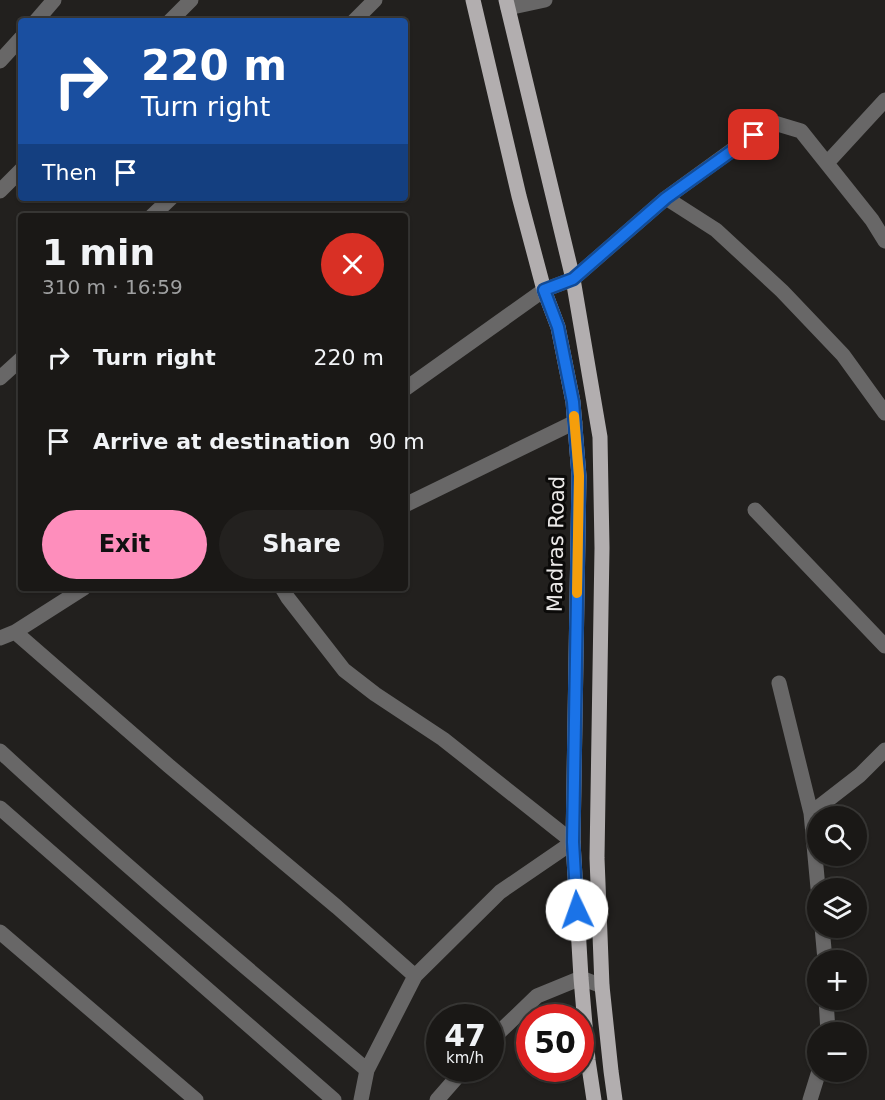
<!DOCTYPE html>
<html lang="en">
<head>
<meta charset="utf-8">
<style>
  body { margin:0; font-family:"DejaVu Sans",sans-serif; background:#23211f; color:#f1f3f6; height:100vh; display:flex; flex-direction:column; font-size:22px; white-space:nowrap }
  * { box-sizing:border-box; margin:0 }
  p { font-size:20px; color:#9fa0a1 }
  .icon { flex:none; width:33px; height:33px; fill:none; stroke:currentColor; stroke-width:2; stroke-linecap:round; stroke-linejoin:round }
  .map { position:relative; flex:1; overflow:hidden }
  .sheet { position:absolute; left:18px; top:213px; width:390px; height:378px; display:flex; flex-direction:column; background:#1a1816; border-radius:6px; box-shadow:0 2px 4px #0004,0 0 0 2px #383735 }
  .sheet>* { flex:none }
  .guide { position:absolute; left:18px; top:18px; width:390px; height:183px; border-radius:6px; box-shadow:0 2px 4px #0004,0 0 0 2px #383735; background:#1a4fa0; color:#fff; overflow:hidden }
  .controls { position:absolute; left:807px; top:806px; display:grid; gap:12px }
  .controls a { display:grid; place-items:center; width:60px; height:60px; border-radius:50%; background:#1a1816; box-shadow:0 2px 4px #0004,0 0 0 2px #383735; font-size:30px }
  .speed { position:absolute; left:426px; top:1004px; display:flex; gap:12px; font-size:30px; font-weight:700; text-align:center }
  .speed>* { display:grid; place-content:center; width:78px; height:78px; border-radius:50%; background:#1a1816; box-shadow:0 2px 4px #0004,0 0 0 2px #383735; line-height:1 }
  .speed small { font-size:15px; font-weight:400 }
  .speed .limit { border:9px solid #d22; background:#fff; color:#111 }
  .pin { position:absolute; display:grid; place-items:center; width:51px; height:51px; color:#fff; margin:-26px; border-radius:12px; box-shadow:0 3px 9px #0006 }
  .me { position:absolute; width:66px; margin:-33px; rotate:357deg; stroke-linejoin:round; filter:drop-shadow(0 0 4px #0008) }
  .turn { display:flex; align-items:center; gap:21px; height:126px; padding:0 24px; font-size:27px }
  .turn .icon { width:78px; height:78px; stroke-width:2.5 }
  .turn b { display:block; font-size:42px; line-height:51px }
  .then { display:flex; align-items:center; height:57px; padding:0 24px; background:#0003; gap:12px; font-size:22px }
  .round { display:grid; place-items:center; flex:none; width:63px; height:63px; border-radius:32px; background:#23211f }
  .overview { display:flex; align-items:center; justify-content:space-between; height:102px; padding:0 24px }
  h1 { font-size:36px; font-weight:800; line-height:45px }
  .primary-button { display:flex; gap:12px; margin-top:auto; padding:12px 24px }
  .primary-button a { flex:1; height:69px; border-radius:36px; background:#fe8ebc; color:#111; font-size:24px; font-weight:800; line-height:69px; text-align:center }
  .primary-button a+a { background:#23211f; color:#f1f3f6 }
  ul { padding:0; list-style:none }
  li { display:flex; align-items:center; gap:18px; height:84px; padding:0 24px }
  li div { flex:1 }
  li b { display:block; font-size:22px }
  li em { font-style:normal }
  .map>svg:first-child { display:block }
  .lines { fill:none; stroke-linecap:round; stroke-linejoin:round }
  .minor { stroke:#686767; stroke-width:15 }
  .major { stroke:#b2aeaf; stroke-width:15 }
  .route-casing { stroke:#114b97; stroke-width:15 }
  .route { stroke:#1a73e8; stroke-width:10 }
  .slow { stroke:#f59e0b; stroke-width:10 }
  .labels { text-anchor:middle; stroke-width:6; stroke-linejoin:round; paint-order:stroke }
  .street-label { font-size:21px; fill:#ebe9e8; stroke:#0b0a09 }
</style>
</head>
<body>
<div class="map">
<svg width="885" height="1100" viewBox="0 0 885 1100">
  <rect width="100%" height="100%" fill="#22201e"/>
  <g class="lines">
    <path class="minor" d="M 508,8 L 545,0
      M 36,21 L 54,0
      M 170,21 L 191,0
      M 354,21 L 375,0
      M 0,61 L 21,38
      M 827,163 L 885,100
      M 0,191 L 21,170
      M 666,198 L 716,230 L 782,291 L 843,355 L 885,413
      M 152,216 L 171,198
      M 0,378 L 21,359
      M 405,389 L 544,290 L 573,279 L 666,198 L 771,122 L 801,131 L 872,220 L 885,241
      M 405,505 L 575,422
      M 755,510 L 885,646
      M 282,588 L 288,598 L 344,670 L 375,694 L 443,739 L 573,842 L 500,892 L 415,976
      M 0,638 L 15,632 L 84,588
      M 779,683 L 811,813
      M 0,751 C 119,861 243,965 367,1070 L 415,976 L 337,907 L 169,766 L 15,632
      M 0,808 L 334,1100
      M 818,888 L 811,813 L 860,775 L 885,750
      M 822,927 L 825,960
      M 0,932 L 196,1100
      M 826,999 L 828,1032
      M 490,1041 L 537,996 L 581,978 L 602,986
      M 361,1100 L 367,1070
      M 437,1100 L 465,1068
      M 810,1100 L 819,1071"/>
    <path class="major" d="M 473,0 L 519,196 L 544,290 L 558,327 L 573,402 L 579,476 L 573,842 L 581,978 L 588,1060 L 594,1100
      M 506,0 L 573,279 L 600,437 L 602,548 L 597,858 L 602,986 L 611,1071 L 615,1100"/>
  </g>
  <g class="lines">
    <defs>
      <path id="route" d="M 577,910 L 573,842 L 579,476 L 573,402 L 558,327 L 544,290 L 573,279 L 666,198 L 754,135"/>
    </defs>
    <use href="#route" class="route-casing"/>
    <use href="#route" class="route"/>
    <path class="slow" d="M 574,416 L 579,476 L 577,593"/>
  </g>
  <g class="labels">
    <g class="street-label">
      <text transform="translate(556 544) rotate(-89)" y="7">Madras Road</text>
    </g>
  </g>
</svg>
<div class="controls">
<a><svg class="icon" aria-label="search" viewBox="0 0 24 24"><circle cx="10" cy="10" r="6"/><path d="M15 15l6 6"/></svg></a>
<a><svg class="icon" aria-label="layers" viewBox="0 0 24 24"><path d="M12 4l9 5-9 5-9-5zM3 14l9 5 9-5"/></svg></a>
<a>+</a>
<a>−</a>
</div>
<div class="speed"><div>47<small>km/h</small></div><div class="limit">50</div></div>
<div class="pin" style="left:754px;top:135px;background:#d93025"><svg class="icon" aria-label="arrive" viewBox="0 0 24 24"><path d="M6 21V4h12l-3 4 3 4H6"/></svg></div>
<svg class="me" style="left:577px;top:910px" viewBox="-20 -20 40 40"><circle r="19" fill="#fff"/><path d="M0-13L10 11 0 6-10 11z" fill="#1a73e8"/></svg>
<div class="guide">
<div class="turn"><svg class="icon" aria-label="right" viewBox="0 0 24 24"><path d="M7 20v-9h11M14 6l5 5-5 5"/></svg><div><b>220 m</b>Turn right</div></div>
<div class="then">Then<svg class="icon" aria-label="arrive" viewBox="0 0 24 24"><path d="M6 21V4h12l-3 4 3 4H6"/></svg></div>
</div>
<section class="sheet">
<div class="overview"><div><h1>1 min</h1><p>310 m · 16:59</p></div><a class="round" style="background:#d93025;color:#fff"><svg class="icon" aria-label="close" viewBox="0 0 24 24"><path d="M6 6l12 12M18 6L6 18"/></svg></a></div>
<ul>
<li><svg class="icon" aria-label="right" viewBox="0 0 24 24"><path d="M7 20v-9h11M14 6l5 5-5 5"/></svg><div><b>Turn right</b></div><em>220 m</em></li>
<li><svg class="icon" aria-label="arrive" viewBox="0 0 24 24"><path d="M6 21V4h12l-3 4 3 4H6"/></svg><div><b>Arrive at destination</b></div><em>90 m</em></li>
</ul>
<div class="primary-button"><a>Exit</a><a>Share</a></div>
</section>
</div>
</body>
</html>
